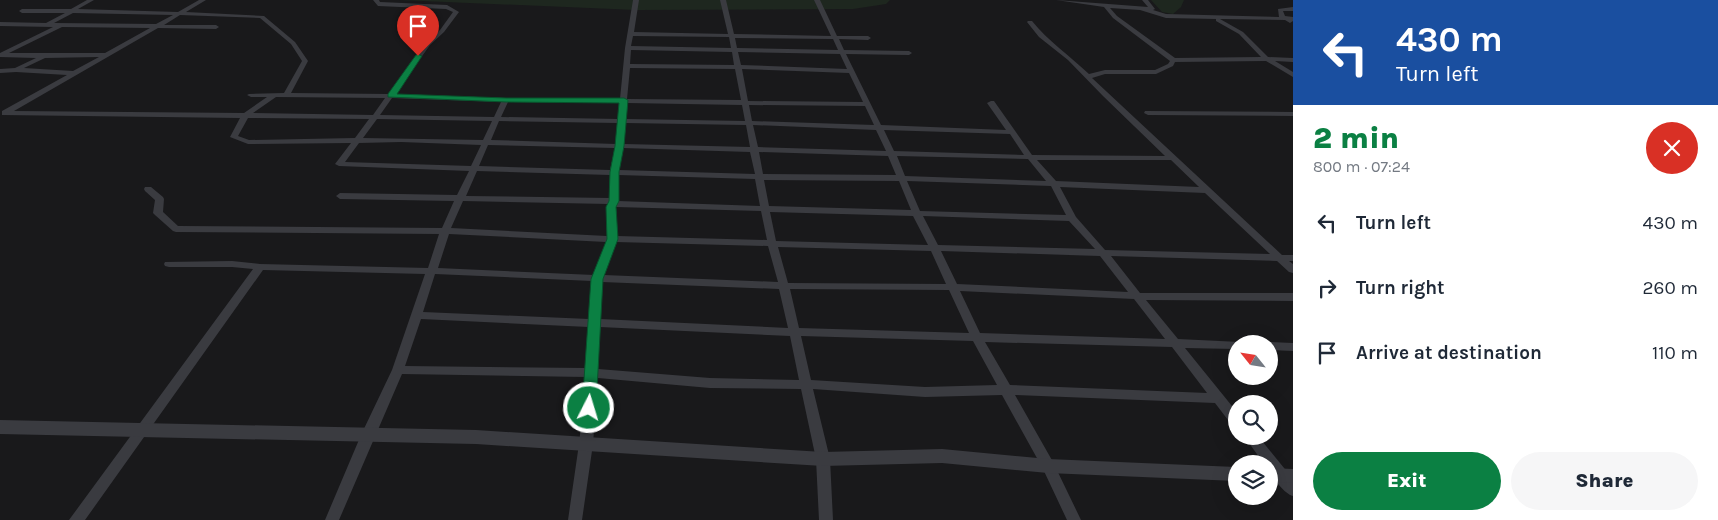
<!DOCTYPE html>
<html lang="en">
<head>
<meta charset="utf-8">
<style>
  body { margin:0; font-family:Karla,sans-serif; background:#f6f6f7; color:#1f2937; height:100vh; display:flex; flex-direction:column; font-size:19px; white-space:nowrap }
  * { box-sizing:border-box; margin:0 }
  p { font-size:16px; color:#747a83 }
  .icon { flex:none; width:28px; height:28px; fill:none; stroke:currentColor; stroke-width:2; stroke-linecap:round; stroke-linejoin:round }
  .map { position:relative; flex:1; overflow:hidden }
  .sheet { display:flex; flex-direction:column; background:#fff; width:425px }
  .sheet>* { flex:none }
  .hud { background:#1a4fa0; color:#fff; overflow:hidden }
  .needle { width:32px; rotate:300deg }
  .tools { position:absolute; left:1228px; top:335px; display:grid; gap:10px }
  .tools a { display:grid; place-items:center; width:50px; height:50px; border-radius:50%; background:#fff; box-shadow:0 5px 20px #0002; font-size:25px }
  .pin { position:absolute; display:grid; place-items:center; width:42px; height:42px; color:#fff; margin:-51px -21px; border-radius:50% 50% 50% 0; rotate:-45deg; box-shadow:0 0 5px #0007 }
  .pin .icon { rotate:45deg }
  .me { position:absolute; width:55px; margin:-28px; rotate:5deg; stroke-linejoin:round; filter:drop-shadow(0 0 4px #0008) }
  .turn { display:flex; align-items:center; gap:18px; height:105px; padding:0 20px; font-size:22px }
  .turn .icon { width:65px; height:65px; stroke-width:2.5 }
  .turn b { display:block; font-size:35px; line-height:42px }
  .round { display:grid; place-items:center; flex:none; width:52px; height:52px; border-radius:26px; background:#f6f6f7 }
  .headline { display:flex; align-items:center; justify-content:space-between; height:85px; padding:0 20px }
  h1 { font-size:30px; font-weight:800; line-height:38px; color:#0b8043 }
  .action { display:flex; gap:10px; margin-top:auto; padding:10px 20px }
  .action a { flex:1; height:58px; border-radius:30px; background:#0b8043; color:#fff; font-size:20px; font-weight:800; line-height:58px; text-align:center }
  .action a+a { background:#f6f6f7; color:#1f2937 }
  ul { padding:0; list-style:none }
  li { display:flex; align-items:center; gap:15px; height:65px; padding:0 20px }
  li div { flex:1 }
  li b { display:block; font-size:19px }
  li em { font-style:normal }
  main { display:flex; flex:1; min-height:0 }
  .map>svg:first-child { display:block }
  .green { fill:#1e271f }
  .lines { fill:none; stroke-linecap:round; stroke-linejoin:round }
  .minor { fill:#3a3b40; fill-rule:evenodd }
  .tertiary { fill:#3a3b40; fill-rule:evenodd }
  .route { fill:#0b8043; stroke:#07532c }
</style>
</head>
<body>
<main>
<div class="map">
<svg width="1293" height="520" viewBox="0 0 1293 520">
  <rect width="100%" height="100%" fill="#19191b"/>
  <path class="green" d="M 399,0 L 890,0 L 886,4 L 853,9 L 636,10 Z
    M 1151,0 L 1184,0 L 1181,7 L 1173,14 L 1162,12 Z"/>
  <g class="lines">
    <path class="minor" d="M 87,0 L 94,0 L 78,9 L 178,12 L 199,0 L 206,0 L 186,12 L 264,16 L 295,42 L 308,61 L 291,93 L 388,94 L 426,43 L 440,30 L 453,12 L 446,9 L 378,6 L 373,0 L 379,0 L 380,2 L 447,5 L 459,12 L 444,32 L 430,45 L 395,94 L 505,98 L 620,99 L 625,48 L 633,0 L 639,0 L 634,32 L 728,34 L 720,0 L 726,0 L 734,34 L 831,36 L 814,0 L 820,0 L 837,36 L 868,36 L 871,38 L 868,40 L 839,39 L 844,50 L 909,51 L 912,53 L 909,55 L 846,54 L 881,125 L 1006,130 L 987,103 L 991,101 L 994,101 L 1032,155 L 1165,156 L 1103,96 L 1068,60 L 1039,37 L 1027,22 L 1028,21 L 1032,21 C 1048,41 1070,56 1089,74 L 1105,70 L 1155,70 L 1168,64 L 1170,61 L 1113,18 L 1104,7 L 1056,0 L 1148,7 L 1142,0 L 1148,0 L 1155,9 L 1153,10 L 1166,14 L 1279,17 L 1278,9 L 1293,7 L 1293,11 L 1283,11 L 1285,16 L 1293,17 L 1293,21 L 1290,23 L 1285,20 L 1220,19 L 1243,32 L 1268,57 L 1293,58 L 1293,62 L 1275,61 L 1293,72 L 1293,77 L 1266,61 L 1175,62 L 1173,66 L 1156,74 L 1105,74 L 1092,78 L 1282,255 L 1293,255 L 1293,261 L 1289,261 L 1293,264 L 1293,273 L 1289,272 L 1277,261 L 1111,256 L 1140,293 L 1293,293 L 1293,301 L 1146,300 L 1178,339 L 1240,342 L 1241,344 L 1236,344 L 1236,349 L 1185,348 L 1236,411 L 1236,425 L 1231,424 L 1215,403 L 1015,395 L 1053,462 L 1081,520 L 1067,520 L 1043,469 L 1002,395 L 925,397 L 813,389 L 830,459 L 833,520 L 819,520 L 816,459 L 801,389 L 710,388 L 598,378 L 593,444 L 582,520 L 568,520 L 579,444 L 586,377 L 402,374 L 339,520 L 325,520 L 361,435 L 392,370 L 425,274 L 263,270 L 85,520 L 69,520 L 253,269 L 232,267 L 169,267 L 165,266 L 164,264 L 165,262 L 232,261 L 260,264 L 428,268 L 439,234 L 176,232 L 173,231 L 155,215 L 153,213 L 155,200 L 145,191 L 144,189 L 145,187 L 151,187 L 163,197 L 164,199 L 163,212 L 178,226 L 442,228 L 454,201 L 340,199 L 336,196 L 340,193 L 457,195 L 469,171 L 339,166 L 335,164 L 351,143 L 248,144 L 230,137 L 240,118 L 2,115 L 2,111 L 67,75 L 16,72 L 0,73 L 0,69 L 15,68 L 36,58 L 0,57 L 0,53 L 53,27 L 0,26 L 0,22 L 46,23 L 65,13 L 22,13 L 19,11 L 22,9 L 71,9 ZM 1110,8 L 1140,10 L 1166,18 L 1216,19 L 1216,21 L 1239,34 L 1261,57 L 1175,58 L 1117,16 ZM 73,13 L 173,15 L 156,24 L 54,23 ZM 180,15 L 260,18 L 291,44 L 302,61 L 284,93 L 249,94 L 247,95 L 251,97 L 267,97 L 244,113 L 14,111 L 158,28 L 216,29 L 219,27 L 216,25 L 164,25 ZM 62,27 L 150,28 L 105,53 L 9,53 ZM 633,36 L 729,37 L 731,48 L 631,46 ZM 735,38 L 833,39 L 838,50 L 737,48 ZM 631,50 L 732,52 L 734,65 L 630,64 ZM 738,52 L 840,54 L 847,69 L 741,65 ZM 99,57 L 73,71 L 24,68 L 45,58 ZM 630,68 L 735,69 L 741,100 L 627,99 ZM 742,69 L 849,73 L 863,102 L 748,101 ZM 276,97 L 385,98 L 373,115 L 253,113 ZM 392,98 L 501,102 L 494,117 L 380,115 ZM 508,102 L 620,103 L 619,119 L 501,117 ZM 627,103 L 742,105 L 745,121 L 626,119 ZM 749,105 L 865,106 L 874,125 L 752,121 ZM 248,118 L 369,119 L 355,138 L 249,140 L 238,136 ZM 377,119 L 492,121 L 483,140 L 363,138 ZM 499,121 L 618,123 L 616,144 L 491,140 ZM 626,123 L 746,125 L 750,147 L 624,144 ZM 753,125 L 876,130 L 886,151 L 758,147 ZM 884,130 L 1010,134 L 1024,155 L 894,151 ZM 401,142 L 481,145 L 471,166 L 345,162 L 359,143 ZM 488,145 L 615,148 L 610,170 L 479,166 ZM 623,148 L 750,152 L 755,174 L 619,170 ZM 759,152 L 888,156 L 896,175 L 763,174 ZM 897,156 L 1028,159 L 1046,181 L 905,176 ZM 1037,160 L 1171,160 L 1199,187 L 1056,181 ZM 477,171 L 610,175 L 610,198 L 466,196 ZM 618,175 L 755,179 L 760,206 L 618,201 ZM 764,180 L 899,181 L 911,210 L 769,206 ZM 907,181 L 1051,186 L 1066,215 L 920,211 ZM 1060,187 L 1205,193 L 1270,254 L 1105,250 L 1076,217 ZM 463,201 L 609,204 L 606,207 L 607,236 L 451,228 ZM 616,207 L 761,211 L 767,240 L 617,236 ZM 770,212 L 913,216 L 928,245 L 776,241 ZM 923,216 L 1069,221 L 1095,249 L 938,245 ZM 449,234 L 606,242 L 594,275 L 438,268 ZM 616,242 L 768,246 L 778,282 L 604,275 ZM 778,247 L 931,251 L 946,284 L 788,283 ZM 941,251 L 1100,256 L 1128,292 L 957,284 ZM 435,274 L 592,281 L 589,319 L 423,312 ZM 602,282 L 779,289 L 788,328 L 600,319 ZM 790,289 L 949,290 L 969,333 L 799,328 ZM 960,291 L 1134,299 L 1165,339 L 980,333 ZM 421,319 L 589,327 L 586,368 L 405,366 ZM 600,327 L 790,336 L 799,380 L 710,378 L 598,369 ZM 801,336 L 973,341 L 997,385 L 925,387 L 811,380 ZM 985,342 L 1172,347 L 1207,393 L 1010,385 Z
      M 1145,111 L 1293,112 L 1293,116 L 1148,115 L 1144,113 Z
      M 1269,342 L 1293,343 L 1293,351 L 1269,350 L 1269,344 L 1265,344 Z
      M 1244,436 L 1258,436 L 1293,479 L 1293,496 C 1283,493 1269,474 1269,464 L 1264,464 Z"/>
    <path class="tertiary" d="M 0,420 L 476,430 L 823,452 L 942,449 L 1048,459 L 1236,467 L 1236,481 L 1048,473 L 942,463 L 823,466 L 476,444 L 0,434 Z
      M 1269,468 L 1293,469 L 1293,483 L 1269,482 Z"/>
  </g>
  <path class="route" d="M 418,54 L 422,56 L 397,94 L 506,98 L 624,98 L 628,100 L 624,146 L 619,172 L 619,201 L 616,207 L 618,239 L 603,279 L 596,408 L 594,412 L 589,414 L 584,412 L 582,408 L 591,279 L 607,239 L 606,207 L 609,201 L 610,172 L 615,146 L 619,103 L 506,102 L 388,97 L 388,94 L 416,55 Z"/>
</svg>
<div class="tools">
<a><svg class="needle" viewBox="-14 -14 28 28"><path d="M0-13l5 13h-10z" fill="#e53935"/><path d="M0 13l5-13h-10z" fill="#747a83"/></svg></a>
<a><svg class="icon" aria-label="search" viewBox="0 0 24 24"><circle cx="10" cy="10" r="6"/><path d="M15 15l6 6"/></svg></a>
<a><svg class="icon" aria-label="layers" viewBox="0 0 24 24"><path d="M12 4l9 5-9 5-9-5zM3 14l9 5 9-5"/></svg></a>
</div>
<div class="pin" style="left:418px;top:56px;background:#d93025"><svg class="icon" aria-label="arrive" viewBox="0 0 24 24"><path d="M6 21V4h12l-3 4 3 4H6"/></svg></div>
<svg class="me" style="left:589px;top:408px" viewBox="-20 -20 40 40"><circle r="17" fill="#0b8043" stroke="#fff" stroke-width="3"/><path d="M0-11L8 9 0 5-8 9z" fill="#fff"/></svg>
</div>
<section class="sheet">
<div class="hud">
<div class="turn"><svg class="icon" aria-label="left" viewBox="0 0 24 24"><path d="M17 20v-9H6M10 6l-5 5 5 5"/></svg><div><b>430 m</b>Turn left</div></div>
</div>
<div class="headline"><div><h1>2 min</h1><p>800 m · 07:24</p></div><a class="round" style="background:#d93025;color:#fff"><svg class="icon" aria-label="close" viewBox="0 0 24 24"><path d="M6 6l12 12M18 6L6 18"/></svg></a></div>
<ul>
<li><svg class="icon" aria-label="left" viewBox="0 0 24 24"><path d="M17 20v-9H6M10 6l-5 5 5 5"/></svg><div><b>Turn left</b></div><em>430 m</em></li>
<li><svg class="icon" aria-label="right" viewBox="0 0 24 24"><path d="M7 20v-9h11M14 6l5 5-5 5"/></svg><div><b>Turn right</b></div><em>260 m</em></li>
<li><svg class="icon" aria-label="arrive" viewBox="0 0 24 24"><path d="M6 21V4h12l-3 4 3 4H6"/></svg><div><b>Arrive at destination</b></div><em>110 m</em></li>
</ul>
<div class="action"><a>Exit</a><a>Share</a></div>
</section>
</main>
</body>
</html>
